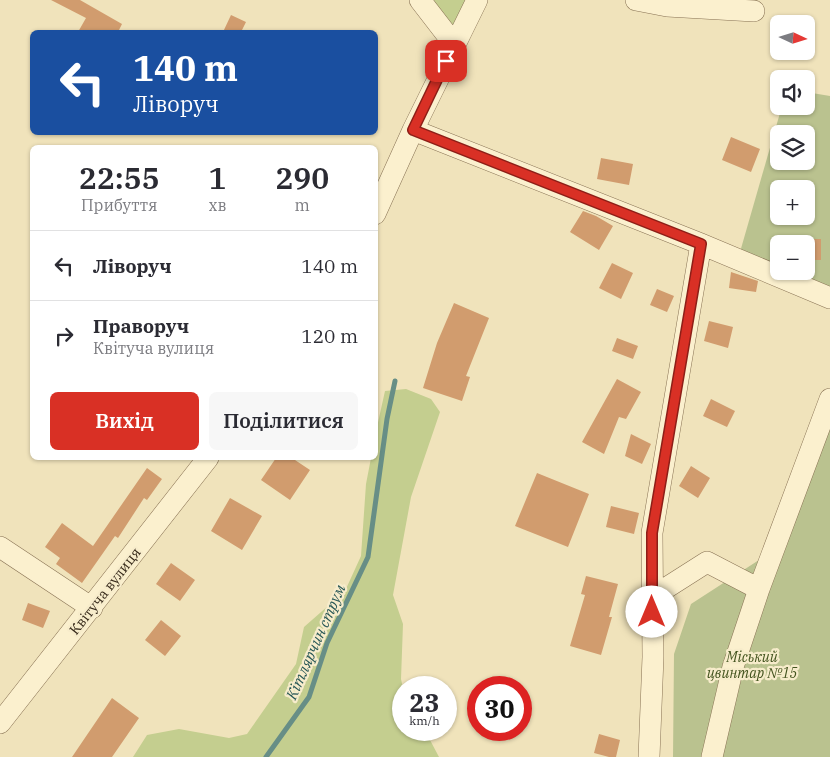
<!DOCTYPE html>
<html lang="uk">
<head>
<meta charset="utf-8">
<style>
  body { margin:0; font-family:"IBM Plex Serif",serif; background:#f7f7f7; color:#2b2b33; height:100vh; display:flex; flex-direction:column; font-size:19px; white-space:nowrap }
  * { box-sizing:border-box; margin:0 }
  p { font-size:16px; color:#7c7c81 }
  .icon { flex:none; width:28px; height:28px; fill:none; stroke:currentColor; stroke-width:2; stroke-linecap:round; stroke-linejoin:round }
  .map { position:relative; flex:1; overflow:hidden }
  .panel { position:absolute; left:30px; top:145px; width:348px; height:315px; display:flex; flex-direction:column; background:#fff; border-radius:8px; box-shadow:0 1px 4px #0004 }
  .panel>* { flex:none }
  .banner { position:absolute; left:30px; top:30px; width:348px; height:105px; border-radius:8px; box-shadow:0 1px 4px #0004; background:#1a4fa0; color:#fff; overflow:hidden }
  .needle { width:32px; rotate:94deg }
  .buttons { position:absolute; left:770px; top:15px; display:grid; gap:10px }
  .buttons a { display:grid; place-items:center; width:45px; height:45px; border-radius:8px; background:#fff; box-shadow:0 1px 4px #0004; font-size:25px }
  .speed { position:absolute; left:392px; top:676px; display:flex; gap:10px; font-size:25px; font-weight:700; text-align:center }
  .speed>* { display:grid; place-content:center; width:65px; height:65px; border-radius:50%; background:#fff; box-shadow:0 1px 4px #0004; line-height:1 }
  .speed small { font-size:12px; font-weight:400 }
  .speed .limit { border:8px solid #d22; background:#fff; color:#111 }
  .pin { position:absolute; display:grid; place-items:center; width:42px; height:42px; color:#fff; margin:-21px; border-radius:10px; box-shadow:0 2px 8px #0006 }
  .me { position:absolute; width:55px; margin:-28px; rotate:0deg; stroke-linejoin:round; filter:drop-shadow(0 0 4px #0008) }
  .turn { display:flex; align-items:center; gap:18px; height:105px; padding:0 20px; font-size:22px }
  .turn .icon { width:65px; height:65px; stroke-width:2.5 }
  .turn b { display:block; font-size:35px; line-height:42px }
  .eta { display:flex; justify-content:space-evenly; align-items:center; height:85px; text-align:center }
  .eta b { font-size:30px; font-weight:600; line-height:35px }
  .primary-button { display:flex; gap:10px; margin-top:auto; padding:10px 20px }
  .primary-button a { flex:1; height:58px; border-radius:8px; background:#d93025; color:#fff; font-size:20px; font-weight:600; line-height:58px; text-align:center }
  .primary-button a+a { background:#f7f7f7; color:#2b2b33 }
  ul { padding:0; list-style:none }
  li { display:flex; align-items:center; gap:15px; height:70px; padding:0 20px; border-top:1px solid #e1e1e2 }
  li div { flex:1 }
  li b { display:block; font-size:19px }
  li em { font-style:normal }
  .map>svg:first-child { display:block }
  .green { fill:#c4ce8f }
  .cemetery { fill:#bac28f; fill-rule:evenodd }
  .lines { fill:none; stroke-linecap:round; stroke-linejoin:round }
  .stream { stroke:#678e86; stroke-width:5 }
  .building { fill:#d19c6e }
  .minor-casing { stroke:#887254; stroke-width:22 }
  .minor { stroke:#fbf0ce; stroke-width:21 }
  .route-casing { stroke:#8d1f18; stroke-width:12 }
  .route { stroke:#d93025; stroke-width:9 }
  .labels { text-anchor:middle; stroke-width:4.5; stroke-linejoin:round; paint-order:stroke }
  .street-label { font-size:14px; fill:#36291a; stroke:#f7eccb }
  .park-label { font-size:14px; font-style:italic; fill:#44541f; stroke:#f7eccb }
  .water-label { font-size:15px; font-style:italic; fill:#285756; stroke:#f7eccb }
</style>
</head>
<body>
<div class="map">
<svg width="830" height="757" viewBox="0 0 830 757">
  <rect width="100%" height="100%" fill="#f0e3bb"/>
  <path class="green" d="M 420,0 L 477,0 L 454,44 Z
    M 406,389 L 431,399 L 440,412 L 411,497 L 393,595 L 403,624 L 401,679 L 404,693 L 404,730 L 418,730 L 430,740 L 439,757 L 133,757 L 147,735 L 179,729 L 229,738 L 247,734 L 296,664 L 304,627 L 345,591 L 361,556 L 366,484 L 371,458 L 375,458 L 375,436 L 385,391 Z"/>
  <path class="cemetery" d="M 806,92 L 830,96 L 830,298 L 738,259 L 782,106 L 806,106 ZM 779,134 L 806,134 L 806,161 L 779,161 ZM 779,189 L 806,189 L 806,216 L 779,216 ZM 779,244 L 806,244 L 806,271 L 779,271 Z
    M 830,392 L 830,757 L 673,757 L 674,654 L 691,604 L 765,556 Z"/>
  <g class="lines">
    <path class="stream" d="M 266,757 L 309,697 L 327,643 L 368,557 L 387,419 L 395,381"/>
  </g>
  <path class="building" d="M 51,0 L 80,0 L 122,24 L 118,32 L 112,32 L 107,30 L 105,32 L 78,32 L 86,18 Z
    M 231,15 L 246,22 L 241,32 L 223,32 Z
    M 731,137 L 760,149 L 751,172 L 722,160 Z
    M 601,158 L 633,164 L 629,185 L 597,179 Z
    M 583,211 L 596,216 L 613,226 L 599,250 L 570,232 Z
    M 806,239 L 821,239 L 821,260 L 806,260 Z
    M 612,263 L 633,273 L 621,299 L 599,288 Z
    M 731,272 L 758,281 L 756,292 L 729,288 Z
    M 657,289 L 674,296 L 667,312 L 650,305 Z
    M 454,303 L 489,318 L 466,376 L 470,377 L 462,401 L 423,388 L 437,343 Z
    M 709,321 L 733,327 L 728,348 L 704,341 Z
    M 617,338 L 638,346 L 633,359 L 612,351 Z
    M 617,379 L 641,392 L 626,419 L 619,417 L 604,454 L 582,442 Z
    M 711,399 L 735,411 L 727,427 L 703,416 Z
    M 631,434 L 651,444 L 642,464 L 625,456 Z
    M 276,458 L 292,458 L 310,470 L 290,500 L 261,480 Z
    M 691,466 L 710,478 L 698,498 L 679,486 Z
    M 147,468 L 162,479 L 147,500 L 144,498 L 118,538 L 115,536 L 82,583 L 56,564 L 60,558 L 45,547 L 62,523 L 93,546 Z
    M 537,473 L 589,494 L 568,547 L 515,526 Z
    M 230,498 L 262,516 L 242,550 L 211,531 Z
    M 611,506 L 639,513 L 634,534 L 606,527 Z
    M 171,563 L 195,580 L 180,601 L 156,584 Z
    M 586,576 L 618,584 L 609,617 L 612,617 L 601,655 L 570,646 L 585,595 L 581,594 Z
    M 28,603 L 50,611 L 43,628 L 22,620 Z
    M 161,620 L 181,636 L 165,656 L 145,640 Z
    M 112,698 L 139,718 L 112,757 L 72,757 Z
    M 599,734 L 620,740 L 616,757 L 609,757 L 594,753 Z"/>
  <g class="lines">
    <defs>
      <path id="minor" d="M 420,0 L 454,44
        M 636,0 L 667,6 L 754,11
        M 413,130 L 701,244 L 830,298
        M 375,214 L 413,130 L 477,0
        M 0,547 L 92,608
        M 652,597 L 707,562 L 759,589
        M 0,723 L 208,458
        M 649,757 L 653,657 L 652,533 L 701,244
        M 712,757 L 733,667 L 759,589 L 830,399"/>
    </defs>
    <use href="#minor" class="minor-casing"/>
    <use href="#minor" class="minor"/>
  </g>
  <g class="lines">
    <defs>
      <path id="route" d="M 446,61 L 413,130 L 701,244 L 652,533 L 652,612"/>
    </defs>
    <use href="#route" class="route-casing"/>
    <use href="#route" class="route"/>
  </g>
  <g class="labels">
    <g class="street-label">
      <text transform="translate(105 591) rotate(-52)" y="5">Квітуча вулиця</text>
    </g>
    <g class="park-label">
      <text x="752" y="662">Міський<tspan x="752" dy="16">цвинтар №15</tspan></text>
    </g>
    <g class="water-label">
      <text transform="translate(316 642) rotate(-66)" y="5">Кітлярчин струм</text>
    </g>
  </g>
</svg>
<div class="buttons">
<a><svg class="needle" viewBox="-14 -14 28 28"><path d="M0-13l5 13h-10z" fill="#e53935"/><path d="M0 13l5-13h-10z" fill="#7c7c81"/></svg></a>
<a><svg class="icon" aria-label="sound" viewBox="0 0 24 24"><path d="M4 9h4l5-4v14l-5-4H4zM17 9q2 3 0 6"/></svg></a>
<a><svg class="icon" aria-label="layers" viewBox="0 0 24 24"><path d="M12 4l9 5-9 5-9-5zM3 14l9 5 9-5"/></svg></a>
<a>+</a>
<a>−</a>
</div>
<div class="speed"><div>23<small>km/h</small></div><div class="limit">30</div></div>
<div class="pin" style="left:446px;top:61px;background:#d93025"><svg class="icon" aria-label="arrive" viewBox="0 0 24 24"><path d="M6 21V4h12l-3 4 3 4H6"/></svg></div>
<svg class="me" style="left:652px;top:612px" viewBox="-20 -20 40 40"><circle r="19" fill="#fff"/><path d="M0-13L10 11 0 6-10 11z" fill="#d93025"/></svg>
<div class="banner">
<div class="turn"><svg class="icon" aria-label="left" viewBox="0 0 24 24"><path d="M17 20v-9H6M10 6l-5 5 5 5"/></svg><div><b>140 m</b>Ліворуч</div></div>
</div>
<section class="panel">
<div class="eta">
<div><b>22:55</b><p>Прибуття</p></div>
<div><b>1</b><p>хв</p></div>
<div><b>290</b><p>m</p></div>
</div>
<ul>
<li><svg class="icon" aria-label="left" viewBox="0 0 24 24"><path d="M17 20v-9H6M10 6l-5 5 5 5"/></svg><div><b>Ліворуч</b></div><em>140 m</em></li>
<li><svg class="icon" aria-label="right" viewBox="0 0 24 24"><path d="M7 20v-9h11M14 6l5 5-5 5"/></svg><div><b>Праворуч</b><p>Квітуча вулиця</p></div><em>120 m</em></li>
</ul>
<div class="primary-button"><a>Вихід</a><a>Поділитися</a></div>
</section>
</div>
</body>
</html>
